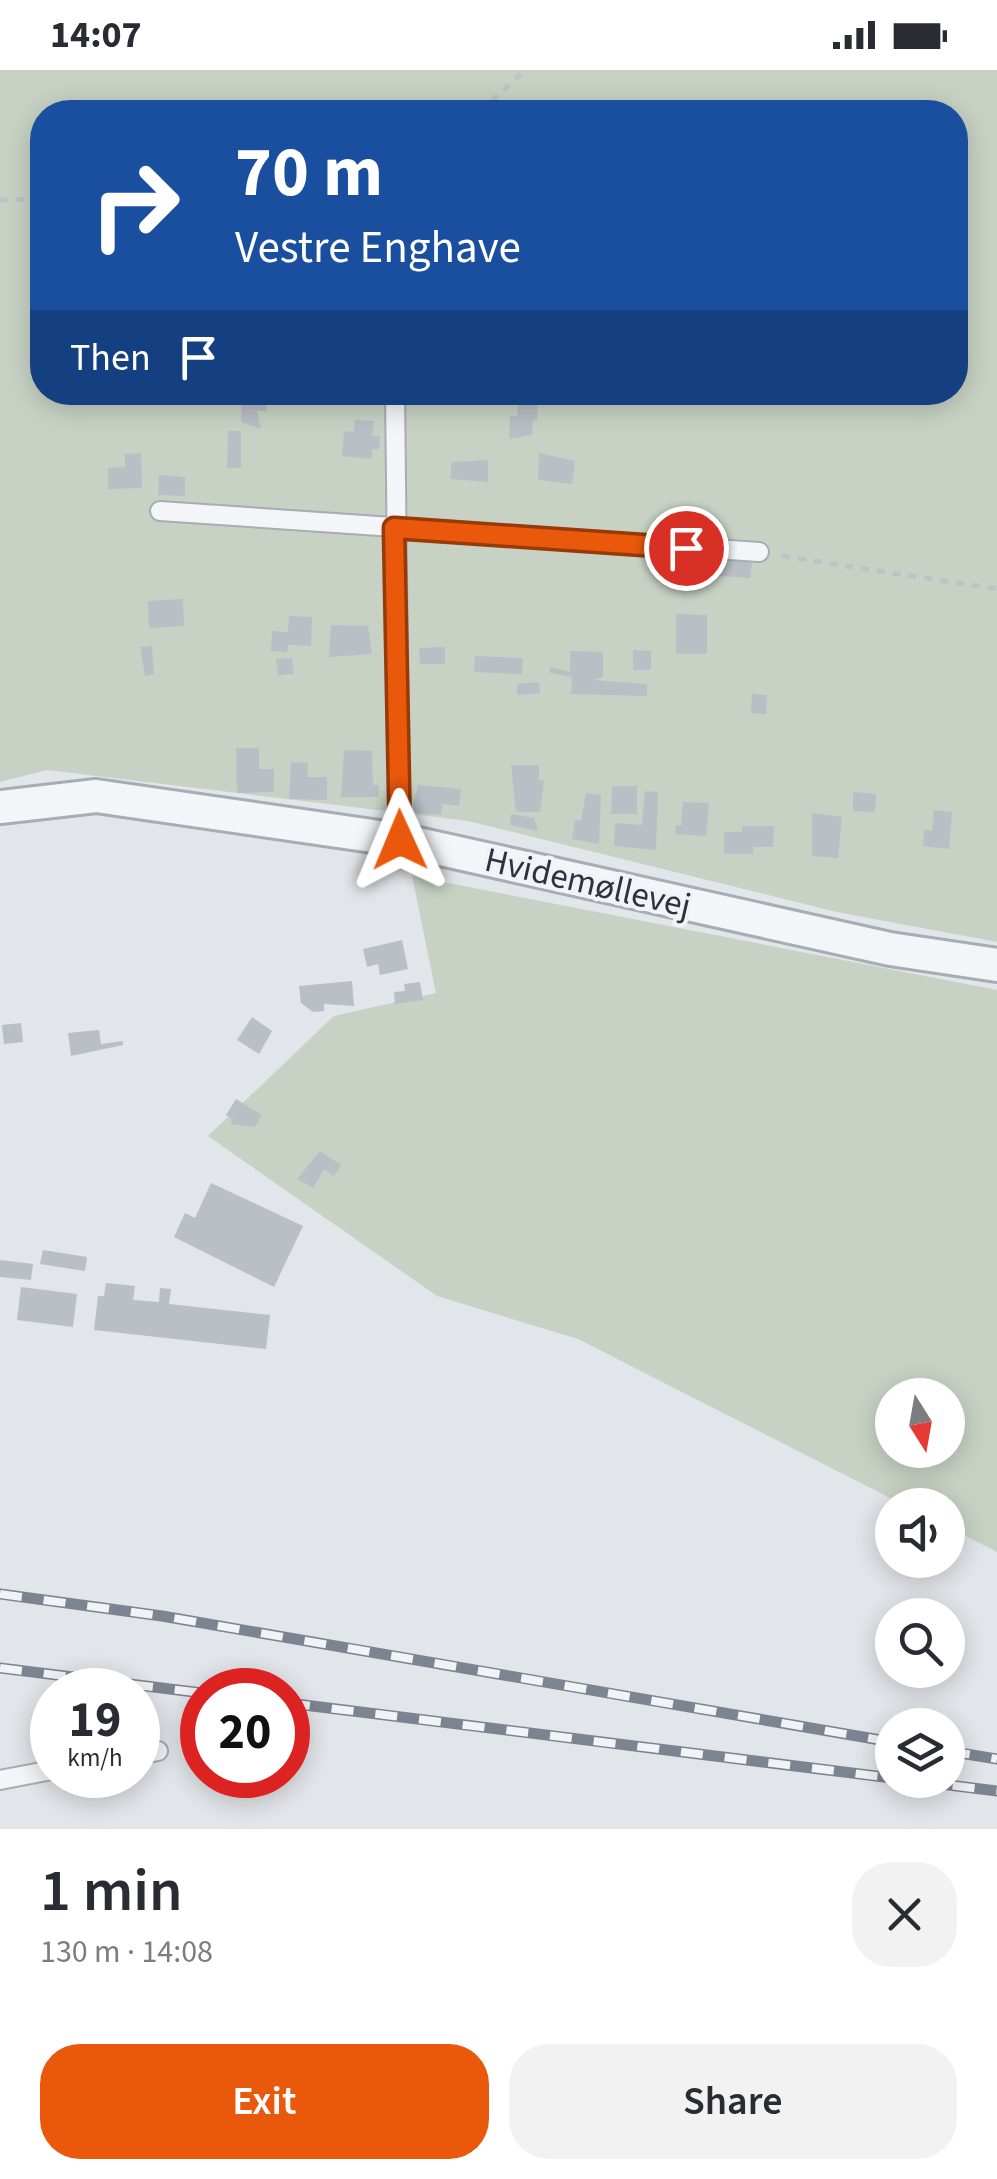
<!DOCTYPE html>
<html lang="en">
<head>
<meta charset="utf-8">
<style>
  body { margin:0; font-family:"Source Sans 3",sans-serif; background:#f2f2f3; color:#2b2b33; height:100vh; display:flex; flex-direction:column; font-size:38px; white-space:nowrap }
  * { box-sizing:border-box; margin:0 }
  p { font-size:32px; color:#7c7c81 }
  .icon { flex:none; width:55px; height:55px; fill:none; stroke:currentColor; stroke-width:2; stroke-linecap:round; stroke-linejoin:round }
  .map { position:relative; height:1759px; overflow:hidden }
  .side { display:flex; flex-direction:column; background:#fff; flex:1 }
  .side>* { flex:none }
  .banner { position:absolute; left:30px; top:30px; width:938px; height:305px; border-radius:40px; box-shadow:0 5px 25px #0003; background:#1a4fa0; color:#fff; overflow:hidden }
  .needle { width:65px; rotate:169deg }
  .tools { position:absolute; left:875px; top:1308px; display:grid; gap:20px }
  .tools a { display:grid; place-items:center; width:90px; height:90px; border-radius:50%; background:#fff; box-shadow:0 5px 25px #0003; font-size:50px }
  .speed { position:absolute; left:30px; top:1598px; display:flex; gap:20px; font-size:50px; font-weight:700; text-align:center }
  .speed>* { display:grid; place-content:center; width:130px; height:130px; border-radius:50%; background:#fff; box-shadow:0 5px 25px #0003; line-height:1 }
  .speed small { font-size:25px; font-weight:400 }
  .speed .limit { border:15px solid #d22; background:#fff; color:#111 }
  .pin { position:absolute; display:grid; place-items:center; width:85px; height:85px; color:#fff; margin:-42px; border:5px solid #fff; border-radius:50%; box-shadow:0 2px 10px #0007 }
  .me { position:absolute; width:110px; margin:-55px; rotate:359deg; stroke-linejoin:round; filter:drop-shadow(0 0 8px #0008) }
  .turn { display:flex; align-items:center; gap:35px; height:210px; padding:0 40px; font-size:45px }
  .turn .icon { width:130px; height:130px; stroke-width:2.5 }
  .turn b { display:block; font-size:70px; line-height:85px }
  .then { display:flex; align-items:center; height:95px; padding:0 40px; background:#0003; gap:20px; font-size:38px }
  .round { display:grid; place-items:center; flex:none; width:105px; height:105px; border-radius:40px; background:#f2f2f3 }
  .summary { display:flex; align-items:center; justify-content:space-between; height:170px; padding:0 40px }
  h1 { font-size:60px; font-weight:600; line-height:75px }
  .action { display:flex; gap:20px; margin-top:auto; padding:20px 40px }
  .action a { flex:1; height:115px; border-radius:40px; background:#ea580c; color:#fff; font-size:40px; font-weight:600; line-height:115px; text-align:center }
  .action a+a { background:#f2f2f3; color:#2b2b33 }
  .status { display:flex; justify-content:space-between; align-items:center; height:70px; padding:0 50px; background:#fff; direction:ltr }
  .status svg { height:28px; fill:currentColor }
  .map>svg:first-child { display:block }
  .green { fill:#c7d2c4; fill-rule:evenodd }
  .building { fill:#babec5 }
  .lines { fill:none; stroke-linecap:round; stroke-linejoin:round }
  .service-casing { stroke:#a8acb3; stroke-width:22 }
  .minor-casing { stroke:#a8acb3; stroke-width:38 }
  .path { stroke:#c0c2c8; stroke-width:5; stroke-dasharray:8 8; stroke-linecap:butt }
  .service { stroke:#f4f5f8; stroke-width:18 }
  .minor { stroke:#f4f5f8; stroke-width:32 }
  .rail-casing { stroke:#7d8491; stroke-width:11 }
  .rail { stroke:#f2f3f7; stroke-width:8; stroke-dasharray:22; stroke-linecap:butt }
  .route-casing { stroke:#983908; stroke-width:25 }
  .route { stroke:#ea580c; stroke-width:18 }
  .labels { text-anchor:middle; stroke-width:8; stroke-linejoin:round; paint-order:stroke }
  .street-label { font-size:35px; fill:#2c323f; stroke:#f2f3f7 }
</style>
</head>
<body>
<div class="status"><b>14:07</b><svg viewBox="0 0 49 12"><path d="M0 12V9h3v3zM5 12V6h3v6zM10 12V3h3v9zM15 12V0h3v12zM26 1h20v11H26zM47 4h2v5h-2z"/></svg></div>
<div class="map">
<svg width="997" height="1759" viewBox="0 0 997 1759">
  <rect width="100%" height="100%" fill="#e2e5e9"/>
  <path class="green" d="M 0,0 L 997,0 L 997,872 L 837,842 L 468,751 L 47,700 L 0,712 ZM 42,42 L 955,42 L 955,322 L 42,322 Z
    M 412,806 L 997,920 L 997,1482 L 948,1457 L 948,1435 L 904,1435 L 578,1269 L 437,1226 L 208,1066 L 334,946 L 436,923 ZM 892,1325 L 948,1325 L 948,1380 L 892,1380 Z"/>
  <path class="building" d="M 520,322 L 538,322 L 537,351 L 533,350 L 532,365 L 509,369 L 510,346 L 517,346 Z
    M 242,329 L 267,335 L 266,341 L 257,341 L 261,359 L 241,352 Z
    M 355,350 L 374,351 L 372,366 L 380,366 L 379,379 L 372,379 L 371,389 L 342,386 L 344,361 L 354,362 Z
    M 228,361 L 241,361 L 241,398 L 227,398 Z
    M 141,383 L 142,418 L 108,419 L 108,398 L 125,397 L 125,384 Z
    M 539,383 L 575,391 L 572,414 L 538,410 Z
    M 488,390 L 488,412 L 451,409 L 451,392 Z
    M 159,405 L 185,407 L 185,426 L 158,425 Z
    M 722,488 L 752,493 L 750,508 L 720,506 Z
    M 183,529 L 184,556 L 149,558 L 148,531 Z
    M 676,544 L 707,545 L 707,584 L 676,584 Z
    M 289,546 L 312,547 L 311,576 L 288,575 L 287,582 L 271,581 L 272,561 L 288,562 Z
    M 331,555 L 368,556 L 372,584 L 329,587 Z
    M 152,576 L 154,604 L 145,606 L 140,577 Z
    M 445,577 L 445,594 L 420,594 L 419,578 Z
    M 633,580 L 651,581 L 651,600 L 633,600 Z
    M 570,581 L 603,582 L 603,607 L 593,610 L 647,614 L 647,626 L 571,624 L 572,607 L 550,603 L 550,597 L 570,602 Z
    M 475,586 L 523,588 L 522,604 L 474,602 Z
    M 292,588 L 294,604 L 278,605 L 276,589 Z
    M 539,612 L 540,623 L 517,625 L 517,614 Z
    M 752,624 L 767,625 L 766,644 L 751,643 Z
    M 236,678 L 259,678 L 259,699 L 274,699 L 274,722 L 237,723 Z
    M 344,680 L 372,681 L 373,715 L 379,715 L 379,727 L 341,727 Z
    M 291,692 L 308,693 L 307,707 L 327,707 L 327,730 L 289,729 Z
    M 511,695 L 539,695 L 539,711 L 544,710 L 540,742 L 516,742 Z
    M 418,715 L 461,719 L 459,736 L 442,734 L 441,745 L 411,742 Z
    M 612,716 L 637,716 L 637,744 L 611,744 Z
    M 645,721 L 658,722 L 656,780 L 614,776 L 615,753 L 642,755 Z
    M 853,722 L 876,724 L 875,742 L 853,741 Z
    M 586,723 L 601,725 L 599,774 L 572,769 L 575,750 L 581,751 Z
    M 683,732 L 709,733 L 706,766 L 675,764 L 676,755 L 681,756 Z
    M 934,740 L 952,742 L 949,779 L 923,776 L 924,760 L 932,761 Z
    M 812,743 L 842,747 L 838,788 L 812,786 Z
    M 511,744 L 534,748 L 538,761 L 510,755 Z
    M 742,756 L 774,756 L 773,777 L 753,777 L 753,784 L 724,784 L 724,762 L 742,762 Z
    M 402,870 L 408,899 L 380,905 L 378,894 L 367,897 L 363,879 Z
    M 352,911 L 354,936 L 324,934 L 324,941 L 313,942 L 301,933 L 299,916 Z
    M 420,912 L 423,930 L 395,934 L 394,922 L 405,921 L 404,914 Z
    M 252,947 L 272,961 L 259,984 L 237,970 Z
    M 21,953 L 23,972 L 4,974 L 2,955 Z
    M 99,960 L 101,974 L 123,971 L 123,975 L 71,986 L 68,963 Z
    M 236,1029 L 262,1045 L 255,1057 L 230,1054 L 233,1049 L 226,1045 Z
    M 320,1081 L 341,1095 L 334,1106 L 324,1099 L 313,1118 L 297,1109 Z
    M 211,1113 L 303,1156 L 274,1217 L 174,1167 L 185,1143 L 195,1148 Z
    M 43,1180 L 87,1187 L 85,1201 L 40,1194 Z
    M 0,1190 L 33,1194 L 31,1210 L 0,1207 Z
    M 106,1213 L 135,1216 L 133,1230 L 159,1232 L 160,1218 L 171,1219 L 169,1234 L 270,1245 L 266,1279 L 94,1260 L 98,1226 L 104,1226 Z
    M 21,1217 L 77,1224 L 73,1257 L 17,1250 Z"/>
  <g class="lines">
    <defs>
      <path id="service" d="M 395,322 L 400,770
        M 160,441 L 759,482
        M 138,1685 L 158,1681
        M 0,1710 L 52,1700"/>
      <path id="minor" d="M 0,737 L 96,726 L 400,770 L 890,879 L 997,895"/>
    </defs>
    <use href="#service" class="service-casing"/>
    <use href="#minor" class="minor-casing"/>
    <path class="path" d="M 480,42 L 525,0
      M 0,130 L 42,129
      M 782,486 L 997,519"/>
    <use href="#service" class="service"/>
    <use href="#minor" class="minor"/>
    <defs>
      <path id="rail" d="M 0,1524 L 162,1546 L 892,1672
        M 0,1598 L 202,1623
        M 288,1633 L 892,1708
        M 948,1681 L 997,1689
        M 909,1710 L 997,1721"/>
    </defs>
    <use href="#rail" class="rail-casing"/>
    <use href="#rail" class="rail"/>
  </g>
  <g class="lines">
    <defs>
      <path id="route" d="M 400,770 L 394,458 L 686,478"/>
    </defs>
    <use href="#route" class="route-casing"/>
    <use href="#route" class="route"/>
  </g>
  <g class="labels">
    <g class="street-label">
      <text transform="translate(588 812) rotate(13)" y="12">Hvidemøllevej</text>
    </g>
  </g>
</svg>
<div class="tools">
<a><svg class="needle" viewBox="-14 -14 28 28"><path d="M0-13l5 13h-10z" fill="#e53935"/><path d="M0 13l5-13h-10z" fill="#7c7c81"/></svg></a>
<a><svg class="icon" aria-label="sound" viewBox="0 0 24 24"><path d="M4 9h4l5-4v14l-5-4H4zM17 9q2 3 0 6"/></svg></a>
<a><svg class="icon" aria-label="search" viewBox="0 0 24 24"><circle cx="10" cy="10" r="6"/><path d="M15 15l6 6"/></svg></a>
<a><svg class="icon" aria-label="layers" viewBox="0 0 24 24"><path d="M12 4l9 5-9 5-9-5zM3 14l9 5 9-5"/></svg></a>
</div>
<div class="speed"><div>19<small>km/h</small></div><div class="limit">20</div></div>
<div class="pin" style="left:686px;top:478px;background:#d93025"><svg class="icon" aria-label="arrive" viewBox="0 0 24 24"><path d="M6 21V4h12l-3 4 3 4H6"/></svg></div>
<svg class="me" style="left:400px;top:770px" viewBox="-20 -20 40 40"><path d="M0-17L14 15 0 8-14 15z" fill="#ea580c" stroke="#fff" stroke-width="4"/></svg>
<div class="banner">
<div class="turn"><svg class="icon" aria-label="right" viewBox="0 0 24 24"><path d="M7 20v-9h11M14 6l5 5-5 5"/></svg><div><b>70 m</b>Vestre Enghave</div></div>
<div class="then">Then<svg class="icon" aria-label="arrive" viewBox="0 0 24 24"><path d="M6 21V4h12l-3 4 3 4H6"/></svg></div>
</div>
</div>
<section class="side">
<div class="summary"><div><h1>1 min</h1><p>130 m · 14:08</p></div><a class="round"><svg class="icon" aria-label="close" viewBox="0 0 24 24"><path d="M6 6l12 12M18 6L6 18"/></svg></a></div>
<div class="action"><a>Exit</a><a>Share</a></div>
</section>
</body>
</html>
